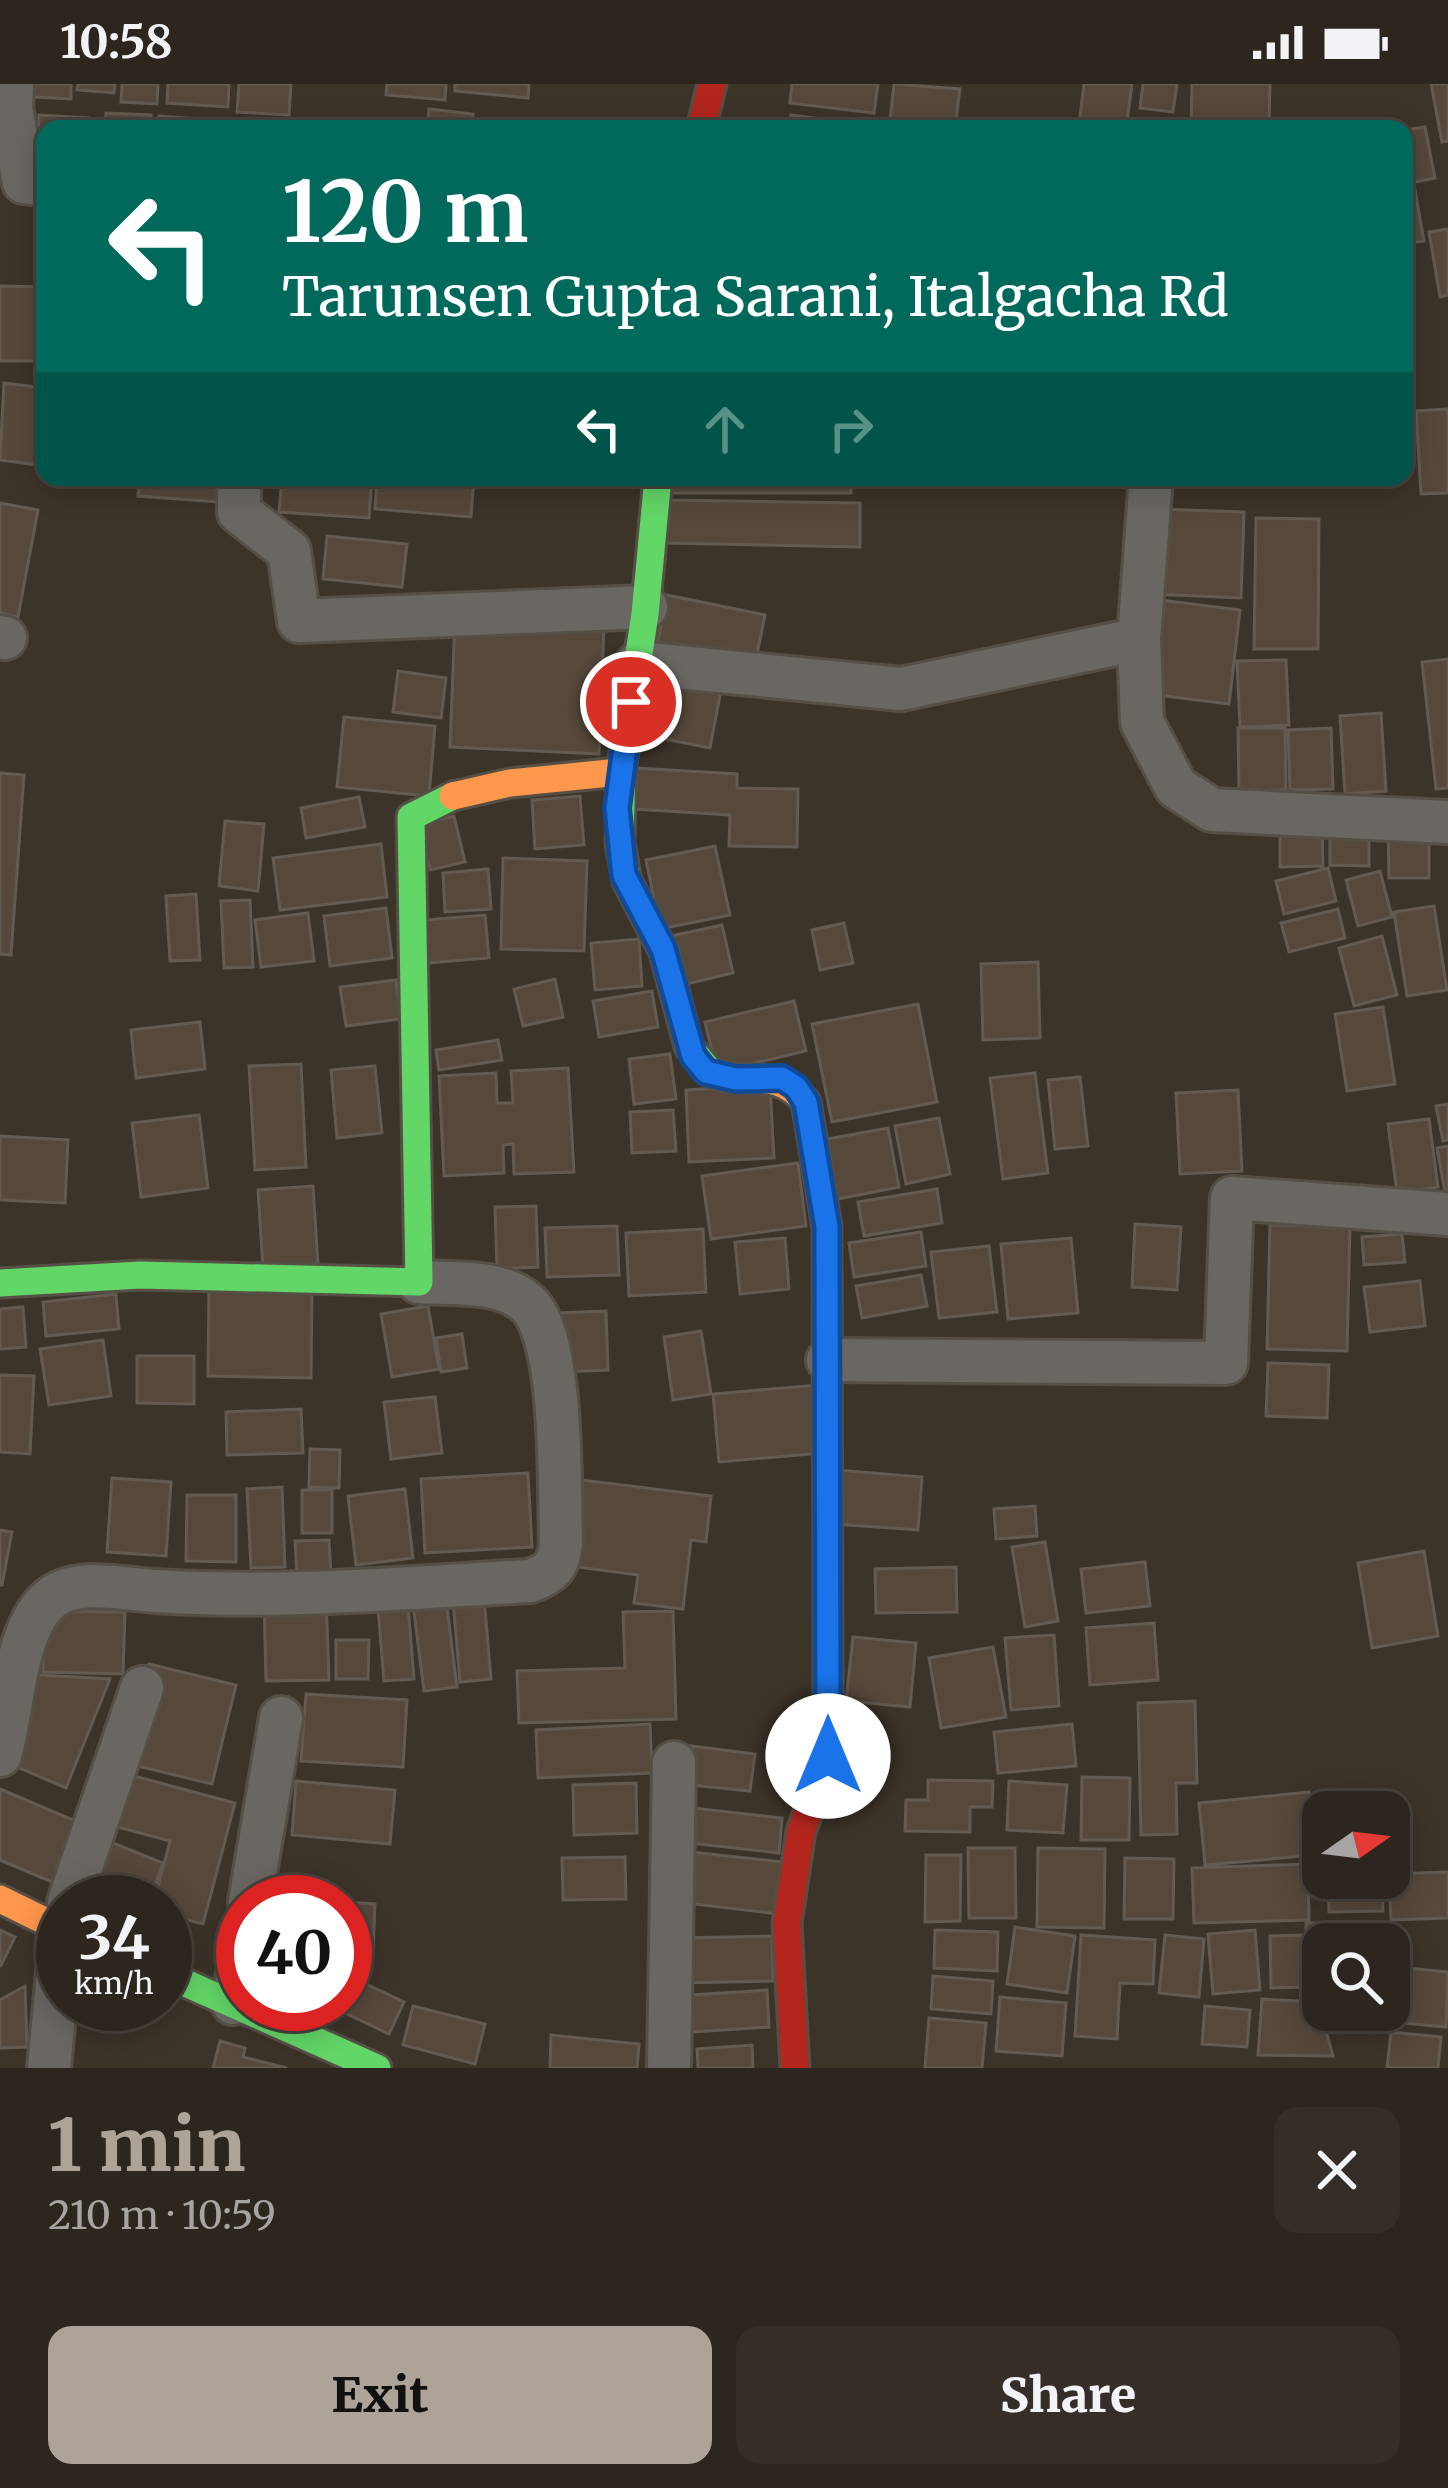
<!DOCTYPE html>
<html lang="en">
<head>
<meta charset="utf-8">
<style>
  body { margin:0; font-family:Merriweather,serif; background:#352e28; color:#f1f3f6; height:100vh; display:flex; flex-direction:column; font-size:45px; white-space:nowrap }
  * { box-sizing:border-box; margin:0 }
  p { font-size:39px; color:#a7a5a4 }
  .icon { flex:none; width:66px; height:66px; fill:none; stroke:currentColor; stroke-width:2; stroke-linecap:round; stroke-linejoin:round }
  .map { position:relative; height:1984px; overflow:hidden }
  .panel { display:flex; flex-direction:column; background:#2d261f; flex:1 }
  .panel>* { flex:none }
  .guide { position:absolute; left:36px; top:36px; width:1377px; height:366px; border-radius:24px; box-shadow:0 6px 30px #0003,0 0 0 3px #48433d; background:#00695c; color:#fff; overflow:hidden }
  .needle { width:78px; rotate:76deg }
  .controls { position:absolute; left:1302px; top:1707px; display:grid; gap:24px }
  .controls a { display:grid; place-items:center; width:108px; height:108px; border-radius:24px; background:#2d261f; box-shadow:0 6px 30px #0003,0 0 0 3px #48433d; font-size:60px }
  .speed { position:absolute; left:36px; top:1791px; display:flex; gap:24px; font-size:60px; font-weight:700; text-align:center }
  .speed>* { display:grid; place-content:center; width:156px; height:156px; border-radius:50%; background:#2d261f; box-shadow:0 6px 30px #0003,0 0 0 3px #48433d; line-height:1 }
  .speed small { font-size:30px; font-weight:400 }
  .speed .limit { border:18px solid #d22; background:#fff; color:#111 }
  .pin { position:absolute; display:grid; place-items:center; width:102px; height:102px; color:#fff; margin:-51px; border:6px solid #fff; border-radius:50%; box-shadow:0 3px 12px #0007 }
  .me { position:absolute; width:132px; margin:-66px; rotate:0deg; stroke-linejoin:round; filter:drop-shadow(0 0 9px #0008) }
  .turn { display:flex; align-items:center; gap:42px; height:252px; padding:0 48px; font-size:54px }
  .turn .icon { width:156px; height:156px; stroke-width:2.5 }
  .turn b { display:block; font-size:84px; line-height:102px }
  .lanes { display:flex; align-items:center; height:114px; padding:0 48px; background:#0003; justify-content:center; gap:60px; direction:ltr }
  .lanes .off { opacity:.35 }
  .round { display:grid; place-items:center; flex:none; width:126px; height:126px; border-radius:24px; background:#352e28 }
  .overview { display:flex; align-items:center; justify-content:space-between; height:204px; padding:0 48px }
  h1 { font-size:72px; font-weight:800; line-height:90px; color:#aea399 }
  .button { display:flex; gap:24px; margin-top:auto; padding:24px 48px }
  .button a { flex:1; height:138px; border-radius:24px; background:#aea399; color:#111; font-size:48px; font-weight:800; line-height:138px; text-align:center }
  .button a+a { background:#352e28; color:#f1f3f6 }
  .status { display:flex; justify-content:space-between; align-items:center; height:84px; padding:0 60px; background:#2d261f; direction:ltr }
  .status svg { height:33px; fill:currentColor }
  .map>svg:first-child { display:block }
  .building { fill:#56483b; stroke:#635b52; stroke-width:3 }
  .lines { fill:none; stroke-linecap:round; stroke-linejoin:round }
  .street-casing { stroke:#564f46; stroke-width:48 }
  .fast-casing { stroke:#564f46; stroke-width:33 }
  .slow-casing { stroke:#564f46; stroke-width:33 }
  .jam-casing { stroke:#564f46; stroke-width:33 }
  .street { stroke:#6a6763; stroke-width:42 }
  .fast { stroke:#63d668; stroke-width:27 }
  .slow { stroke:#ff974d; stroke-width:27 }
  .jam { stroke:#b3261e; stroke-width:27 }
  .route-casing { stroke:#114b97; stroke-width:30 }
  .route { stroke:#1a73e8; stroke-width:21 }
</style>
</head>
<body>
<div class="status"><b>10:58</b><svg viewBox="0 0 49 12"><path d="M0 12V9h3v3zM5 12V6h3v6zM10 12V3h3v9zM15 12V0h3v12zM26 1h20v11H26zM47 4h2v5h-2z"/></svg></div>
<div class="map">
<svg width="1448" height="1984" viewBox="0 0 1448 1984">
  <rect width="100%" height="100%" fill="#3c3329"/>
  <path class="building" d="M 19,0 L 71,0 L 71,15 L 18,12 Z
    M 78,0 L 115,0 L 114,9 L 77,6 Z
    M 122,0 L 158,0 L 157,20 L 121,18 Z
    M 168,0 L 229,0 L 228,23 L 167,19 Z
    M 239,0 L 291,0 L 289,31 L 237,28 Z
    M 387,0 L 446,0 L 445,16 L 386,11 Z
    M 455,0 L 529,0 L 528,14 L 455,7 Z
    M 792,0 L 878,0 L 874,29 L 790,19 Z
    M 894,0 L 960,5 L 955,45 L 889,45 Z
    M 1084,0 L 1132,0 L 1126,45 L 1079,41 Z
    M 1143,0 L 1177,0 L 1173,28 L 1140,24 Z
    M 1192,0 L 1270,0 L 1269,43 L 1191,42 Z
    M 1431,0 L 1448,0 L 1448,57 L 1442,58 Z
    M 429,25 L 473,30 L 472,45 L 427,45 Z
    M 106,29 L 151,31 L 150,45 L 105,45 Z
    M 39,31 L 89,34 L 88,45 L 45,45 L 45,91 L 36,90 Z
    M 791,31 L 860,40 L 859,45 L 790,45 Z
    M 159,32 L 257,39 L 256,45 L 158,45 Z
    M 1135,35 L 1175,40 L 1175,45 L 1134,45 Z
    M 985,36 L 1019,40 L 1019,45 L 984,45 Z
    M 1425,43 L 1435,94 L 1405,100 L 1404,46 Z
    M 1415,106 L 1424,157 L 1404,160 L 1404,108 Z
    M 1448,145 L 1448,211 L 1440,213 L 1429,148 Z
    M 0,202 L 45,203 L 45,277 L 0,277 Z
    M 4,299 L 45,304 L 45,382 L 0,376 Z
    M 1448,325 L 1448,409 L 1421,410 L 1416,327 Z
    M 76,393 L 127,393 L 126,403 L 75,397 Z
    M 140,393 L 220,393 L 218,418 L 138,412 Z
    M 282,393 L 372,393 L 369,434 L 279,428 Z
    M 377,393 L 474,393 L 471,433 L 375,425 Z
    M 667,393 L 850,393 L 851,409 L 666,409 Z
    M 667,416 L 860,419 L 860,463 L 666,459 Z
    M 0,419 L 38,426 L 18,533 L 0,529 Z
    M 1156,425 L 1244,428 L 1241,514 L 1152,510 Z
    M 1256,434 L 1319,435 L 1318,565 L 1254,565 Z
    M 327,452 L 407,460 L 402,503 L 323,495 Z
    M 667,511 L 765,531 L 755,580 L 657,561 Z
    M 1160,516 L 1240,526 L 1229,620 L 1149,610 Z
    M 455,535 L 604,541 L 599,670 L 450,663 Z
    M 1448,575 L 1448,704 L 1436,705 L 1422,578 Z
    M 1286,576 L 1289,641 L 1240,643 L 1237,577 Z
    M 398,587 L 446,594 L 441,634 L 393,628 Z
    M 671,597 L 721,606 L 710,664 L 660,654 Z
    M 1381,629 L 1386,707 L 1345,710 L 1340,632 Z
    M 344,633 L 435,642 L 429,712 L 337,703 Z
    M 1238,644 L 1285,644 L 1286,706 L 1239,707 Z
    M 1331,644 L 1333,705 L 1290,706 L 1288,646 Z
    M 636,684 L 737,690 L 737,704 L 798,705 L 797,763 L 729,762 L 730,731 L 634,725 Z
    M 0,689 L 24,691 L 11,871 L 0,870 Z
    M 580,712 L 584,761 L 535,765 L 532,716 Z
    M 359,713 L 365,743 L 306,754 L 301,724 Z
    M 454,732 L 465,778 L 430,786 L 419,741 Z
    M 225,737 L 264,740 L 258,807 L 219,802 Z
    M 1330,740 L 1369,740 L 1369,782 L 1330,781 Z
    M 1280,741 L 1322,741 L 1323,782 L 1280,783 Z
    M 1388,744 L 1429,744 L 1429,794 L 1389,794 Z
    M 381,760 L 387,813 L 280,826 L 273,774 Z
    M 715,762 L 730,831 L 660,845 L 646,776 Z
    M 503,774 L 587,777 L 584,867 L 501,865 Z
    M 1328,784 L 1336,817 L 1284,830 L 1276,797 Z
    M 488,785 L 491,825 L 445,828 L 443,789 Z
    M 1380,787 L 1392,833 L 1358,842 L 1346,796 Z
    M 196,810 L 200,876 L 170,877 L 166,812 Z
    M 250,816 L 253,883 L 224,884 L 221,817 Z
    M 1434,822 L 1447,906 L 1407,912 L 1394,828 Z
    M 386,824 L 392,874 L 330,882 L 324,832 Z
    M 1338,825 L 1345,854 L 1289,868 L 1281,839 Z
    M 308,829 L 314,877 L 261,883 L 255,836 Z
    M 485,831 L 489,874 L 428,879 L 425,836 Z
    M 844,839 L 853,879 L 820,886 L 812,846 Z
    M 722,841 L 733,889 L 678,902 L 667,853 Z
    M 1382,852 L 1397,911 L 1354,922 L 1339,864 Z
    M 639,855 L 642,902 L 595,906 L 591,859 Z
    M 1038,878 L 1040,954 L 983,956 L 981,880 Z
    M 555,895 L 563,933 L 523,942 L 514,905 Z
    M 396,896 L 401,935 L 346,942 L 340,903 Z
    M 652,907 L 658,943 L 599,953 L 593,917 Z
    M 794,917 L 806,967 L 717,988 L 705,938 Z
    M 918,920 L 937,1018 L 832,1038 L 812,940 Z
    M 1383,923 L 1395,1000 L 1347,1007 L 1335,930 Z
    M 200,938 L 205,985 L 136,994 L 131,946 Z
    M 498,956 L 502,976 L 439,986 L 436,966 Z
    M 670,970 L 676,1015 L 634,1020 L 629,975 Z
    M 301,980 L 306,1083 L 255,1086 L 249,982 Z
    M 375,982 L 382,1049 L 337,1054 L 331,986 Z
    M 568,984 L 574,1088 L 514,1090 L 513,1060 L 503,1061 L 504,1089 L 444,1092 L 439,992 L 496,989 L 497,1019 L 513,1019 L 511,987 Z
    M 1035,989 L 1048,1089 L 1003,1095 L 990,994 Z
    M 1080,993 L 1088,1062 L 1055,1065 L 1048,996 Z
    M 770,1001 L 774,1074 L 689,1078 L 686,1006 Z
    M 1238,1006 L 1242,1087 L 1180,1090 L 1176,1009 Z
    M 1448,1020 L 1448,1056 L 1443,1057 L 1436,1022 Z
    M 673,1026 L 676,1067 L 632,1069 L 630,1028 Z
    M 199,1031 L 208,1104 L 141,1113 L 132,1039 Z
    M 939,1034 L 950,1090 L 906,1100 L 895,1042 Z
    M 1429,1035 L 1438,1103 L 1397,1109 L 1388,1040 Z
    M 888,1044 L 899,1103 L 833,1116 L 822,1056 Z
    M 0,1052 L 68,1056 L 65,1119 L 0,1116 Z
    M 1448,1062 L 1448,1114 L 1446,1114 L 1437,1064 Z
    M 798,1079 L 806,1142 L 711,1155 L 702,1092 Z
    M 313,1102 L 318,1180 L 263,1184 L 258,1106 Z
    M 937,1105 L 942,1139 L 864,1152 L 858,1118 Z
    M 536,1122 L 538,1183 L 497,1185 L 495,1123 Z
    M 1135,1140 L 1181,1143 L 1177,1206 L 1132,1203 Z
    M 1270,1141 L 1350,1143 L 1347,1267 L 1267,1265 Z
    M 617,1142 L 619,1191 L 547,1193 L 545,1144 Z
    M 703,1145 L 706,1208 L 629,1212 L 626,1149 Z
    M 921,1148 L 926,1182 L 854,1193 L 849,1159 Z
    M 1402,1150 L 1405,1178 L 1364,1181 L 1362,1153 Z
    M 785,1154 L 789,1205 L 740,1210 L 735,1158 Z
    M 1071,1154 L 1078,1229 L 1008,1235 L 1001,1160 Z
    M 989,1162 L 997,1228 L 939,1234 L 931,1168 Z
    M 921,1191 L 927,1222 L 862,1234 L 856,1202 Z
    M 1420,1197 L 1425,1242 L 1370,1248 L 1364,1203 Z
    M 209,1201 L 312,1203 L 311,1294 L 208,1292 Z
    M 116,1210 L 119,1245 L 46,1252 L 43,1218 Z
    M 428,1222 L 439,1285 L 392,1293 L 381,1230 Z
    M 23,1223 L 26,1263 L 0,1265 L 0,1225 Z
    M 606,1227 L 608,1286 L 560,1288 L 557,1229 Z
    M 701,1247 L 711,1310 L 673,1316 L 664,1253 Z
    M 462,1250 L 467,1284 L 441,1288 L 436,1254 Z
    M 103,1256 L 111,1312 L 49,1321 L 40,1265 Z
    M 137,1272 L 194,1272 L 194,1320 L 137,1319 Z
    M 1268,1279 L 1329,1281 L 1327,1334 L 1266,1332 Z
    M 0,1291 L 34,1292 L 30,1370 L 0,1368 Z
    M 818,1301 L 823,1369 L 719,1378 L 713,1310 Z
    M 435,1313 L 442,1369 L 391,1375 L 384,1318 Z
    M 301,1325 L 303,1369 L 227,1371 L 226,1328 Z
    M 310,1365 L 340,1366 L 339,1404 L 309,1403 Z
    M 837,1386 L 922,1393 L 918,1446 L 834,1440 Z
    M 528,1389 L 532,1463 L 425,1469 L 421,1395 Z
    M 112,1394 L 171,1398 L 166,1472 L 107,1468 Z
    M 574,1395 L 711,1412 L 706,1458 L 691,1456 L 683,1525 L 634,1519 L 638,1491 L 563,1481 Z
    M 282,1403 L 285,1483 L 251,1484 L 247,1405 Z
    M 405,1405 L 413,1474 L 356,1481 L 348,1412 Z
    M 302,1406 L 332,1406 L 332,1449 L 302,1449 Z
    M 187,1411 L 236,1411 L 236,1478 L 186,1477 Z
    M 1035,1422 L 1037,1452 L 996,1455 L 994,1425 Z
    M 0,1446 L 12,1448 L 2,1501 L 0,1501 Z
    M 329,1456 L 331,1492 L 297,1494 L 295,1457 Z
    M 1045,1458 L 1058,1537 L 1025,1543 L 1012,1463 Z
    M 1424,1467 L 1438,1552 L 1372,1564 L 1358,1479 Z
    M 1145,1478 L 1150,1522 L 1086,1529 L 1081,1485 Z
    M 956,1483 L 957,1528 L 876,1529 L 875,1485 Z
    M 483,1502 L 491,1595 L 460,1598 L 452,1505 Z
    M 445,1507 L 457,1603 L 424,1607 L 412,1512 Z
    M 407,1509 L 414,1595 L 384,1597 L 377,1511 Z
    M 326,1513 L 329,1596 L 266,1597 L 264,1515 Z
    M 44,1527 L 125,1528 L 123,1590 L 43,1588 Z
    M 673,1527 L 676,1635 L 519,1639 L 517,1587 L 625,1584 L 623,1528 Z
    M 1154,1539 L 1158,1596 L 1090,1601 L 1086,1544 Z
    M 1054,1551 L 1059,1622 L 1011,1626 L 1005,1554 Z
    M 853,1553 L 916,1559 L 910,1623 L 846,1617 Z
    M 336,1556 L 369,1556 L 368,1595 L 336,1595 Z
    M 993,1563 L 1006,1633 L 941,1644 L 929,1574 Z
    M 149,1580 L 236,1601 L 212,1700 L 125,1679 Z
    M 39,1591 L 110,1595 L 66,1704 L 3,1677 Z
    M 306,1610 L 407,1616 L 403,1683 L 301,1677 Z
    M 1195,1617 L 1197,1699 L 1176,1699 L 1177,1750 L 1141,1751 L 1138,1619 Z
    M 650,1640 L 652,1689 L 538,1694 L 536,1646 Z
    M 1072,1640 L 1076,1682 L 998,1689 L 994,1648 Z
    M 684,1661 L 755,1670 L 750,1707 L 680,1700 Z
    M 123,1689 L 235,1719 L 203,1840 L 165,1830 L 165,1818 L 154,1818 L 170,1757 L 110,1741 Z
    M 1082,1693 L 1130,1694 L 1129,1756 L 1081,1756 Z
    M 928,1696 L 993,1697 L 992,1723 L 970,1723 L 970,1748 L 905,1747 L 906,1716 L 928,1716 Z
    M 296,1697 L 395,1706 L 390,1760 L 292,1751 Z
    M 1009,1697 L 1067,1701 L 1063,1749 L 1007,1746 Z
    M 636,1699 L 637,1749 L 574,1751 L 573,1701 Z
    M 0,1705 L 78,1738 L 52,1798 L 0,1776 Z
    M 1309,1708 L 1315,1771 L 1205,1781 L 1199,1719 Z
    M 684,1723 L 782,1734 L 779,1769 L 680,1758 Z
    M 98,1753 L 163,1779 L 149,1818 L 132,1818 L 81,1798 Z
    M 968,1764 L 1015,1764 L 1016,1834 L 969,1834 Z
    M 1038,1764 L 1105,1765 L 1104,1844 L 1037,1843 Z
    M 682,1767 L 783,1778 L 778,1830 L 677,1818 Z
    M 926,1771 L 961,1771 L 960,1837 L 925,1838 Z
    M 625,1773 L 626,1815 L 563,1816 L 562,1774 Z
    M 1125,1774 L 1174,1775 L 1173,1835 L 1124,1835 Z
    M 1308,1780 L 1309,1836 L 1194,1839 L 1192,1784 Z
    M 1448,1788 L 1448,1834 L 1391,1836 L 1389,1790 Z
    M 1328,1794 L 1382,1794 L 1383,1827 L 1329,1828 Z
    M 345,1818 L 375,1820 L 373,1868 L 345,1867 Z
    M 1306,1839 L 1373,1839 L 1373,1860 L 1323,1860 L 1323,1877 L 1307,1877 Z
    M 1015,1843 L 1075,1852 L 1067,1909 L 1007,1900 Z
    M 0,1846 L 15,1853 L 0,1883 Z
    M 935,1846 L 998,1848 L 997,1887 L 934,1884 Z
    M 1255,1846 L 1260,1906 L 1213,1910 L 1208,1850 Z
    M 1081,1851 L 1155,1856 L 1153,1900 L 1120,1899 L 1117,1955 L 1075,1952 Z
    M 1165,1851 L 1204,1855 L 1199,1913 L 1159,1909 Z
    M 1302,1851 L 1303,1903 L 1271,1904 L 1270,1852 Z
    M 772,1852 L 773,1897 L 679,1899 L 678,1854 Z
    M 1397,1883 L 1448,1888 L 1446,1943 L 1392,1938 Z
    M 345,1890 L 404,1918 L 389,1950 L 326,1920 L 345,1920 Z
    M 933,1892 L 993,1897 L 991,1930 L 931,1925 Z
    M 25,1902 L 27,1963 L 0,1964 L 0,1916 Z
    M 767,1906 L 769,1943 L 679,1949 L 677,1912 Z
    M 1000,1913 L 1066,1919 L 1062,1972 L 996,1967 Z
    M 1262,1915 L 1318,1918 L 1333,1972 L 1258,1971 Z
    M 413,1922 L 485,1940 L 475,1980 L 403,1961 Z
    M 1205,1922 L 1250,1926 L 1247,1963 L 1202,1960 Z
    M 929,1934 L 986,1939 L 982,1984 L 925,1984 Z
    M 1391,1948 L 1441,1953 L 1438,1984 L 1387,1984 Z
    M 551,1951 L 639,1960 L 637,1984 L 550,1984 Z
    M 220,1957 L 245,1964 L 243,1973 L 287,1984 L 213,1984 Z
    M 752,1961 L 753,1984 L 698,1984 L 697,1965 Z"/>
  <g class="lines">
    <defs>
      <path id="street" d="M 12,0 L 11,24 L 24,98 L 45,100
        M 239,393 L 239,428 L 289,467 L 299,537 L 646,523
        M 1151,393 L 1139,555 L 1142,638 L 1176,703 L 1212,726 L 1448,738
        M 0,553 L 5,554
        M 638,579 L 901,605 L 1139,555
        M 828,1276 L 1226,1279 L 1232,1114 L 1448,1130
        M 0,1671 C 13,1628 14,1546 49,1516 C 74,1493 124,1505 155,1507 C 280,1515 405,1504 530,1497 C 552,1489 558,1483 561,1460 C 559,1407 565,1250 526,1218 C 498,1195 452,1200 419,1198
        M 69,1818 L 142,1604
        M 250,1818 L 281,1634
        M 233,1919 L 243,1860
        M 49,1984 L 63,1836
        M 669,1984 L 674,1679"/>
      <path id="fast" d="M 658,393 L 645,530 L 622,680 L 620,759 L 627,797 L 664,868 L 689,963 L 710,988
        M 0,1199 L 140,1191 L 419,1198 L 411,733 L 453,712
        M 165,1890 L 377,1984"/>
      <path id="slow" d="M 453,712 L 510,699 L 619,688
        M 710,988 C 748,1004 773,981 806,1018 L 827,1143 L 828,1587
        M 0,1815 L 63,1846"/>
      <path id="jam" d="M 701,45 L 712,0
        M 795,1984 L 787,1839 L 801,1748 L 828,1672 L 828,1587"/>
    </defs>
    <use href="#street" class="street-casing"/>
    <use href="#fast" class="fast-casing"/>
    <use href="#slow" class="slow-casing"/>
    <use href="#jam" class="jam-casing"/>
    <use href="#street" class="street"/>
    <use href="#fast" class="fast"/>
    <use href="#slow" class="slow"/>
    <use href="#jam" class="jam"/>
  </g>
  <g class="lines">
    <defs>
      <path id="route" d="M 631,618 L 617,724 L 624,791 L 663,865 L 693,972 L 706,988 L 736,995 L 782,994 L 796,1003 L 806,1018 L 827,1143 L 828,1672"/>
    </defs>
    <use href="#route" class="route-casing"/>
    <use href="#route" class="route"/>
  </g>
</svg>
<div class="controls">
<a><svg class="needle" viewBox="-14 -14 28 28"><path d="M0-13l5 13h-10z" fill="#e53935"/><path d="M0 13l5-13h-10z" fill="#a7a5a4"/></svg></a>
<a><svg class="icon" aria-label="search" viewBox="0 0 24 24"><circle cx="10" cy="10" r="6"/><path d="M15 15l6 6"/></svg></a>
</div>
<div class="speed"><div>34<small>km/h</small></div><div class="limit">40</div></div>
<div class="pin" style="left:631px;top:618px;background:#d93025"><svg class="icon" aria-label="arrive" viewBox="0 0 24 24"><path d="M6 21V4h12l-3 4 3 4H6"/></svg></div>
<svg class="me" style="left:828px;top:1672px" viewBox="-20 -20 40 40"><circle r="19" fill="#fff"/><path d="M0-13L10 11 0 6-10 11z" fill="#1a73e8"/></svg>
<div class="guide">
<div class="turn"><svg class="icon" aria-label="left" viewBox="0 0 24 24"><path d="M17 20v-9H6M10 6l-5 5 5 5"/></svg><div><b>120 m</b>Tarunsen Gupta Sarani, Italgacha Rd</div></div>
<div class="lanes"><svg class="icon" aria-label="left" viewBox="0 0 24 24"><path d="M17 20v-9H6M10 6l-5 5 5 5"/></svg><svg class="icon off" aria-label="ahead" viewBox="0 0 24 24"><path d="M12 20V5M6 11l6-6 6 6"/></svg><svg class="icon off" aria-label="right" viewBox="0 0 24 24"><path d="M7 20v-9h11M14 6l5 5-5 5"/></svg></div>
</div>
</div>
<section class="panel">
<div class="overview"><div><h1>1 min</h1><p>210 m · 10:59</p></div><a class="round"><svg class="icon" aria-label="close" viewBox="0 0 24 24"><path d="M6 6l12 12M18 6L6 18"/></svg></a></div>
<div class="button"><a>Exit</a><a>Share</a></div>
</section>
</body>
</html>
